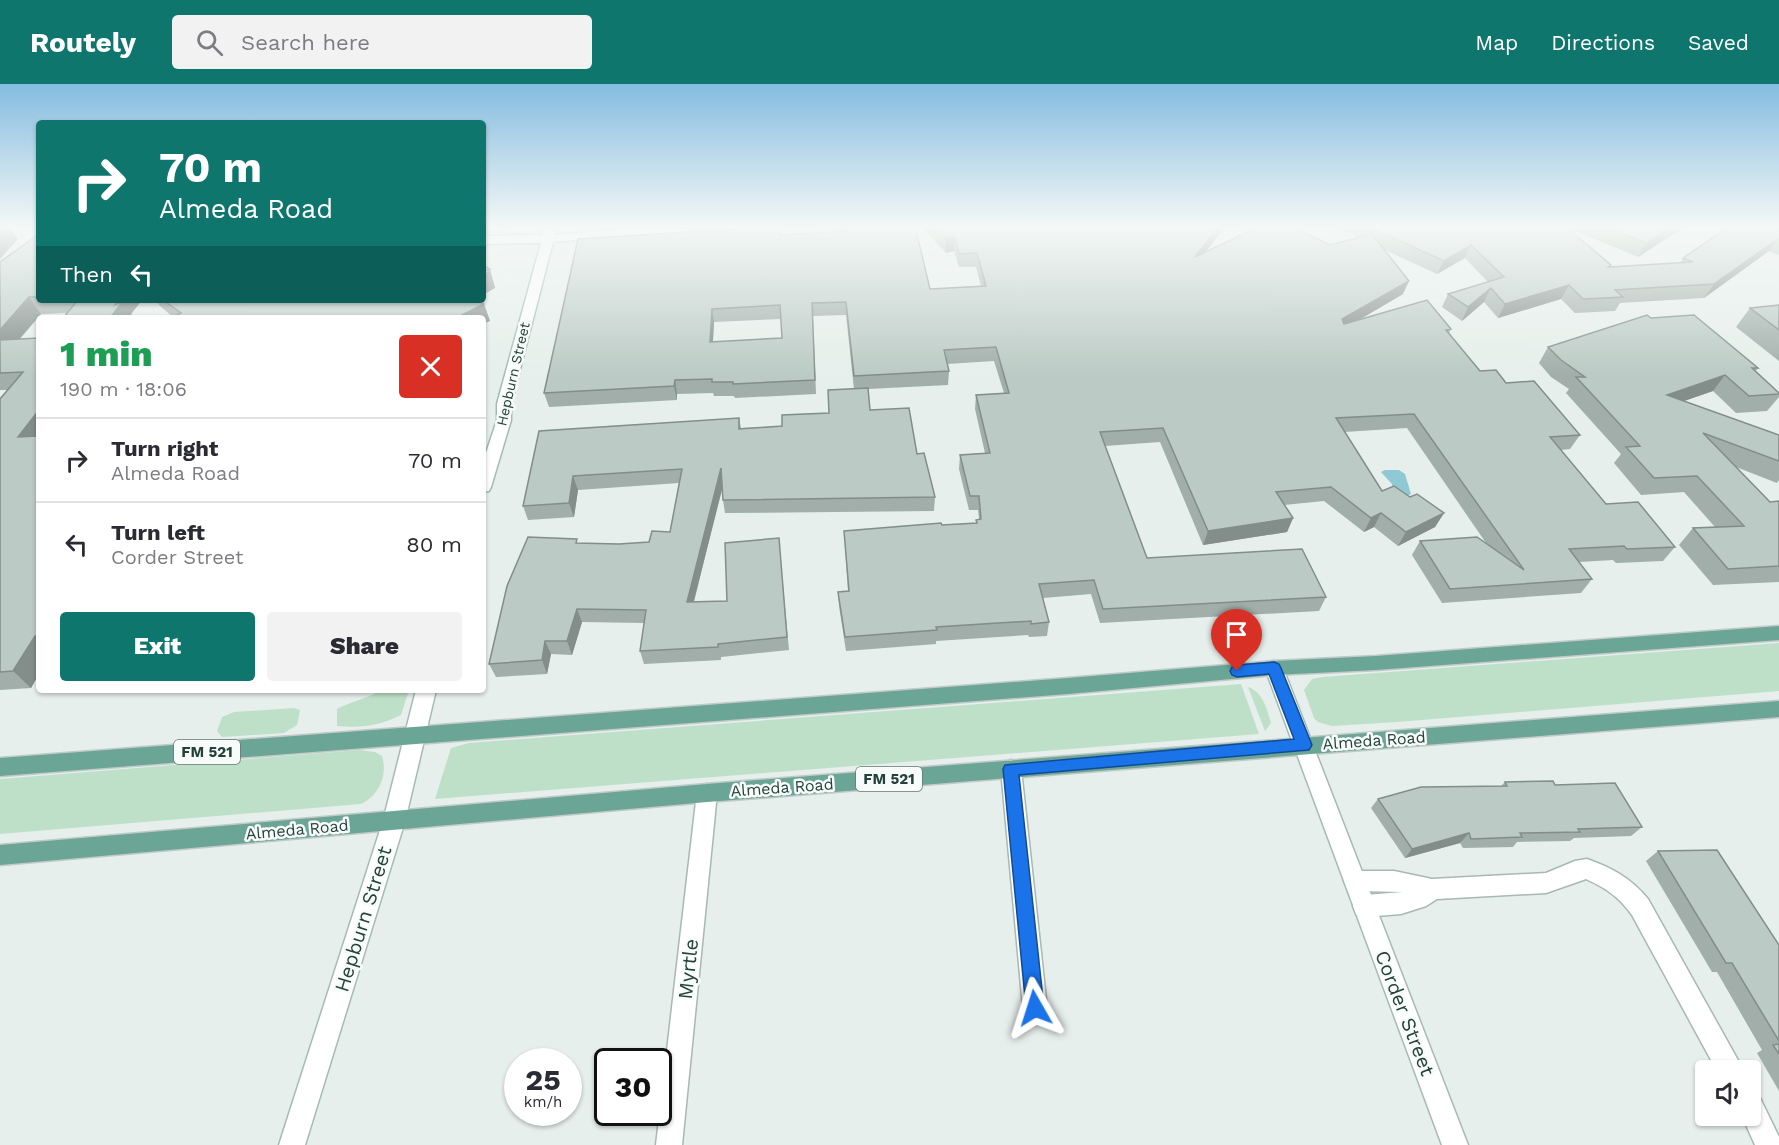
<!DOCTYPE html>
<html lang="en">
<head>
<meta charset="utf-8">
<style>
  body { margin:0; font-family:"Work Sans",sans-serif; background:#f2f2f3; color:#2b2b33; height:100vh; display:flex; flex-direction:column; font-size:22px; white-space:nowrap }
  * { box-sizing:border-box; margin:0 }
  p { font-size:20px; color:#7c7c81 }
  .icon { flex:none; width:33px; height:33px; fill:none; stroke:currentColor; stroke-width:2; stroke-linecap:round; stroke-linejoin:round }
  .map { position:relative; flex:1; overflow:hidden }
  .drawer { position:absolute; left:36px; top:231px; width:450px; height:378px; display:flex; flex-direction:column; background:#fff; border-radius:6px; box-shadow:0 2px 4px #0004 }
  .drawer>* { flex:none }
  .hud { position:absolute; left:36px; top:36px; width:450px; height:183px; border-radius:6px; box-shadow:0 2px 4px #0004; background:#0f766e; color:#fff; overflow:hidden }
  .buttons { position:absolute; left:1695px; top:976px; display:grid; gap:12px }
  .buttons a { display:grid; place-items:center; width:66px; height:66px; border-radius:6px; background:#fff; box-shadow:0 2px 4px #0004; font-size:30px }
  .speed { position:absolute; left:504px; top:964px; display:flex; gap:12px; font-size:30px; font-weight:700; text-align:center }
  .speed>* { display:grid; place-content:center; width:78px; height:78px; border-radius:50%; background:#fff; box-shadow:0 2px 4px #0004; line-height:1 }
  .speed small { font-size:15px; font-weight:400 }
  .speed .limit { border:3px solid #111; border-radius:9px; background:#fff; color:#111 }
  .pin { position:absolute; display:grid; place-items:center; width:51px; height:51px; color:#fff; margin:-62px -26px; border-radius:50% 50% 50% 0; rotate:-45deg; box-shadow:0 0 6px #0007 }
  .pin .icon { rotate:45deg }
  .me { position:absolute; width:66px; margin:-33px; rotate:354deg; stroke-linejoin:round; filter:drop-shadow(0 0 4px #0008) }
  .turn { display:flex; align-items:center; gap:21px; height:126px; padding:0 24px; font-size:27px }
  .turn .icon { width:78px; height:78px; stroke-width:2.5 }
  .turn b { display:block; font-size:42px; line-height:51px }
  .then { display:flex; align-items:center; height:57px; padding:0 24px; background:#0003; gap:12px; font-size:22px }
  .round { display:grid; place-items:center; flex:none; width:63px; height:63px; border-radius:6px; background:#f2f2f3 }
  .summary { display:flex; align-items:center; justify-content:space-between; height:102px; padding:0 24px }
  h1 { font-size:36px; font-weight:800; line-height:45px; color:#1e9e55 }
  .cta { display:flex; gap:12px; margin-top:auto; padding:12px 24px }
  .cta a { flex:1; height:69px; border-radius:6px; background:#0f766e; color:#fff; font-size:24px; font-weight:800; line-height:69px; text-align:center }
  .cta a+a { background:#f2f2f3; color:#2b2b33 }
  ul { padding:0; list-style:none }
  li { display:flex; align-items:center; gap:18px; height:84px; padding:0 24px; border-top:2px solid #e1e1e2 }
  li div { flex:1 }
  li b { display:block; font-size:22px }
  li em { font-style:normal }
  header { display:flex; align-items:center; gap:36px; box-sizing:border-box; height:84px; padding:0 30px; background:#0f766e; color:#fff }
  header strong { font-size:28px }
  nav { display:flex; gap:33px; margin-inline-start:auto; font-size:21px }
  .search { width:420px; height:54px; background:#f2f2f3; display:flex; align-items:center; gap:15px; box-sizing:border-box; padding:0 21px; border-radius:6px; color:#7c7c81; font-size:22px }
  .map>svg:first-child { display:block }
  .green { fill:#bfe0c8 }
  .water { fill:#8ec9d4 }
  .lines { fill:none; stroke-linecap:round; stroke-linejoin:round }
  .street-casing { stroke:#a8b8b2; stroke-width:3 }
  .secondary-casing { stroke:#a4bbb3; stroke-width:3 }
  .primary-casing { stroke:#c2cac8; stroke-width:3 }
  .street { fill:#fff; fill-rule:evenodd }
  .secondary { fill:#fff; fill-rule:evenodd }
  .primary { fill:#6aa596; fill-rule:evenodd }
  .wall { fill:#a1aea9; fill-rule:evenodd }
  .shaded-wall { fill:#838d89 }
  .building { fill:#bbcac4; stroke:#838d89; stroke-width:1.5; fill-rule:evenodd }
  .route { fill:#1a73e8; stroke:#114b97; stroke-width:1.5 }
  .labels { text-anchor:middle; stroke-width:5; stroke-linejoin:round; paint-order:stroke }
  .far-street-label { font-size:14px; fill:#24423a; stroke:#f7fbf9 }
  .shield { fill:#f7fbf9; stroke:#637a73; stroke-width:1.5 }
  .shield-label { font-size:15px; font-weight:bold; fill:#24423a }
  .street-label { font-size:16px; fill:#24423a; stroke:#f7fbf9 }
  .near-street-label { font-size:20px; fill:#24423a; stroke:#f7fbf9 }
</style>
</head>
<body>
<header>
<strong>Routely</strong>
<div class="search"><svg class="icon" aria-label="search" viewBox="0 0 24 24"><circle cx="10" cy="10" r="6"/><path d="M15 15l6 6"/></svg>Search here</div>
<nav><a>Map</a><a>Directions</a><a>Saved</a></nav>
</header>
<div class="map">
<svg width="1779" height="1061" viewBox="0 0 1779 1061">
  <rect width="100%" height="100%" fill="#e6efeb"/>
  <path class="green" d="M 1779,559 L 1779,607 L 1397,638 L 1332,642 L 1318,638 L 1314,634 L 1304,606 L 1312,595 L 1322,593 Z
    M 1241,600 L 1259,650 L 435,715 L 451,664 L 469,659 Z
    M 1248,603 C 1263,608 1267,625 1271,639 L 1265,647 Z
    M 381,606 L 409,606 L 401,631 C 378,642 364,644 337,642 L 337,625 C 352,617 367,615 381,606 Z
    M 294,624 L 300,626 L 297,641 L 284,649 L 222,653 L 217,647 L 222,633 L 234,628 Z
    M 360,666 L 375,668 L 382,672 C 388,691 379,712 361,720 L 0,750 L 0,695 Z"/>
  <path class="water" d="M 1385,386 L 1399,386 L 1405,390 L 1411,410 L 1407,412 L 1392,405 L 1392,400 L 1381,388 Z"/>
  <g class="lines">
    <defs>
      <path id="street" d="M 1011,676 L 1018,679 L 1021,685 L 1047,924 L 1044,933 L 1035,936 L 1026,933 L 1023,924 L 1001,685 L 1004,679 Z
        M 707,700 L 714,703 L 717,709 L 682,1061 L 656,1061 L 697,709 L 700,703 Z
        M 1587,775 C 1612,784 1631,794 1648,815 L 1744,987 L 1717,987 L 1632,831 C 1619,813 1606,804 1586,795 L 1546,809 L 1437,815 L 1426,822 L 1401,830 L 1364,833 L 1356,830 L 1353,822 L 1356,814 L 1364,811 L 1403,808 L 1355,807 L 1347,804 L 1344,797 L 1347,790 L 1355,787 L 1394,787 L 1432,795 L 1546,789 L 1575,777 Z
        M 1750,1008 L 1759,1012 L 1779,1053 L 1779,1061 L 1755,1061 L 1742,1032 L 1750,1032 Z"/>
      <path id="secondary" d="M 545,142 L 557,142 L 555,151 L 655,142 L 705,142 L 699,146 L 553,158 L 511,320 L 511,336 L 491,403 L 489,407 L 483,408 L 483,378 L 497,336 L 497,320 L 541,159 L 483,160 L 483,152 L 542,151 Z
        M 1274,577 L 1281,579 L 1283,584 L 1468,1061 L 1442,1061 L 1265,584 L 1267,579 Z
        M 416,606 L 436,606 L 405,737 L 305,1061 L 279,1061 L 383,737 Z"/>
      <path id="primary" d="M 1779,542 L 1779,556 L 1376,586 L 1274,591 L 1068,610 L 0,692 L 0,674 L 1068,594 L 1274,577 L 1376,572 Z
        M 1779,617 L 1779,633 L 707,718 L 0,781 L 0,761 L 707,700 Z"/>
    </defs>
    <use href="#street" class="street-casing"/>
    <use href="#secondary" class="secondary-casing"/>
    <use href="#primary" class="primary-casing"/>
    <use href="#street" class="street"/>
    <use href="#secondary" class="secondary"/>
    <use href="#primary" class="primary"/>
  </g>
  <path class="wall" d="M 738,142 L 781,151 L 840,147 L 836,142 L 915,142 L 930,205 L 981,202 L 976,183 L 959,183 L 954,167 L 946,169 L 921,142 L 1226,142 L 1206,167 L 1330,161 L 1359,154 L 1334,142 L 1686,142 L 1638,173 L 1566,143 L 1610,183 L 1680,179 L 1683,174 L 1779,142 L 1779,171 L 1769,167 L 1704,214 L 1620,219 L 1615,227 L 1575,229 L 1561,215 L 1498,234 L 1484,218 L 1462,237 L 1442,223 L 1448,210 L 1488,198 L 1465,174 L 1437,190 L 1385,166 L 1403,210 L 1358,236 L 1451,245 L 1449,249 L 1480,287 L 1506,299 L 1580,351 L 1570,365 L 1561,366 L 1606,420 L 1675,463 L 1663,477 L 1616,479 L 1613,476 L 1579,478 L 1592,495 L 1581,509 L 1442,519 L 1412,471 L 1420,457 L 1486,459 L 1407,344 L 1344,348 L 1382,407 L 1410,413 L 1444,429 L 1435,443 L 1398,462 L 1374,443 L 1364,448 L 1324,417 L 1284,421 L 1293,434 L 1287,448 L 1203,461 L 1160,358 L 1105,362 L 1147,474 L 1326,513 L 1319,527 L 1100,539 L 1091,510 L 1043,514 L 1049,538 L 1047,552 L 1029,553 L 1028,551 L 936,557 L 936,560 L 846,567 L 839,522 L 838,508 L 848,507 L 844,447 L 976,439 L 976,436 L 979,435 L 978,426 L 969,426 L 959,385 L 960,371 L 985,369 L 975,325 L 976,311 L 1004,309 L 994,277 L 947,280 L 949,287 L 948,301 L 868,305 L 870,326 L 917,370 L 935,413 L 934,427 L 725,429 L 723,416 L 722,403 L 694,518 L 727,517 L 780,468 L 789,566 L 721,573 L 721,576 L 644,580 L 640,567 L 644,539 L 582,538 L 572,571 L 551,570 L 547,590 L 496,593 L 489,580 L 579,459 L 619,460 L 649,458 L 670,448 L 679,399 L 578,406 L 574,433 L 528,436 L 523,422 L 539,347 L 739,334 L 741,344 L 782,342 L 829,329 L 854,305 L 846,231 L 813,232 L 816,310 L 735,314 L 734,312 L 714,312 L 713,309 L 677,310 L 677,316 L 549,323 L 544,309 L 738,145 ZM 781,235 L 782,254 L 713,258 L 714,238 Z
    M 39,150 L 39,216 L 142,216 L 131,230 L 134,234 L 68,229 L 41,230 L 20,255 L 39,254 L 39,590 L 31,604 L 0,606 L 0,315 L 8,306 L 0,306 L 0,178 Z
    M 156,216 L 477,216 L 484,220 L 490,237 L 173,233 L 160,222 Z
    M 1779,221 L 1779,277 L 1736,243 L 1750,224 Z
    M 1651,234 L 1758,284 L 1755,288 L 1779,309 L 1779,313 L 1767,327 L 1736,329 L 1713,307 L 1684,317 L 1779,351 L 1779,396 L 1777,399 L 1736,383 L 1770,418 L 1779,417 L 1779,498 L 1713,501 L 1679,461 L 1693,444 L 1715,443 L 1684,408 L 1641,411 L 1614,379 L 1621,370 L 1566,309 L 1569,305 L 1551,293 L 1539,279 L 1548,263 Z
    M 1505,698 L 1555,701 L 1642,743 L 1631,752 L 1574,754 L 1570,757 L 1517,758 L 1513,763 L 1463,764 L 1460,759 L 1405,774 L 1371,724 L 1378,715 L 1501,702 Z
    M 1658,767 L 1779,861 L 1779,1007 L 1757,969 L 1762,966 L 1717,888 L 1712,888 L 1646,777 Z"/>
  <path class="shaded-wall" d="M 4,142 L 9,142 L 18,155 L 0,175 L 0,147 Z
    M 1219,142 L 1226,142 L 1191,186 L 1195,173 Z
    M 1673,142 L 1686,142 L 1638,173 L 1646,159 Z
    M 955,153 L 954,167 L 946,169 L 946,155 Z
    M 1779,154 L 1769,167 L 1704,214 L 1714,200 Z
    M 1471,161 L 1465,174 L 1437,190 L 1444,177 Z
    M 490,185 L 495,204 L 483,211 L 483,191 L 487,186 Z
    M 1409,197 L 1403,210 L 1337,249 L 1342,235 Z
    M 1569,201 L 1561,215 L 1498,234 L 1505,220 Z
    M 1491,204 L 1484,218 L 1462,237 L 1468,223 Z
    M 29,213 L 41,230 L 13,262 L 0,257 L 0,246 Z
    M 118,216 L 142,216 L 131,230 L 134,234 L 110,234 L 115,221 Z
    M 484,220 L 490,237 L 483,240 L 483,234 L 456,234 Z
    M 712,225 L 714,238 L 712,272 L 710,258 Z
    M 1725,291 L 1713,307 L 1655,327 L 1667,311 Z
    M 675,296 L 677,310 L 677,316 L 674,302 Z
    M 39,326 L 39,361 L 18,353 Z
    M 721,384 L 724,398 L 690,532 L 687,518 Z
    M 573,392 L 578,406 L 574,433 L 569,419 Z
    M 1381,429 L 1374,443 L 1364,448 L 1371,434 Z
    M 1444,429 L 1435,443 L 1398,462 L 1406,448 Z
    M 1293,434 L 1287,448 L 1203,461 L 1208,447 Z
    M 577,525 L 582,538 L 572,571 L 567,557 Z
    M 35,552 L 39,556 L 39,590 L 31,604 L 13,587 Z
    M 545,557 L 551,570 L 547,590 L 542,576 Z
    M 1469,749 L 1460,759 L 1405,774 L 1412,765 Z"/>
  <path class="building" d="M 738,142 L 778,142 L 781,151 L 848,147 L 844,142 L 915,142 L 930,205 L 986,202 L 977,169 L 959,170 L 955,153 L 946,155 L 934,142 L 1219,142 L 1195,173 L 1260,142 L 1291,142 L 1330,161 L 1372,150 L 1409,197 L 1342,235 L 1344,240 L 1427,216 L 1451,245 L 1446,246 L 1480,287 L 1496,286 L 1506,299 L 1534,297 L 1580,351 L 1550,353 L 1606,420 L 1638,418 L 1675,463 L 1627,465 L 1624,462 L 1569,465 L 1592,495 L 1450,505 L 1420,457 L 1477,453 L 1524,486 L 1414,330 L 1336,334 L 1382,407 L 1394,402 L 1410,413 L 1417,410 L 1444,429 L 1406,448 L 1381,429 L 1371,434 L 1331,403 L 1276,408 L 1293,434 L 1208,447 L 1163,344 L 1100,348 L 1147,474 L 1302,465 L 1326,513 L 1103,525 L 1094,496 L 1039,500 L 1049,538 L 1031,540 L 1031,537 L 936,543 L 937,546 L 845,553 L 838,508 L 849,507 L 844,447 L 941,439 L 942,441 L 977,439 L 976,436 L 981,435 L 979,412 L 970,412 L 960,371 L 990,369 L 976,311 L 1009,309 L 996,263 L 944,266 L 949,287 L 854,292 L 846,218 L 812,219 L 815,296 L 733,300 L 733,298 L 712,298 L 712,295 L 675,296 L 674,302 L 544,309 L 578,155 L 738,145 ZM 780,221 L 782,254 L 710,258 L 712,225 Z
    M 1367,142 L 1565,142 L 1611,181 L 1608,183 L 1693,178 L 1683,174 L 1730,142 L 1779,142 L 1779,154 L 1714,200 L 1615,206 L 1623,213 L 1583,215 L 1569,201 L 1505,220 L 1491,204 L 1468,223 L 1448,210 L 1504,193 L 1471,161 L 1444,177 Z
    M 1604,142 L 1673,142 L 1646,159 Z
    M 39,150 L 39,213 L 29,213 L 0,246 L 0,178 Z
    M 483,181 L 490,185 L 487,186 L 490,188 L 483,191 Z
    M 78,216 L 118,216 L 115,221 L 123,217 L 110,234 L 63,234 Z
    M 163,216 L 477,216 L 484,220 L 456,234 L 171,234 L 181,229 Z
    M 1779,221 L 1779,246 L 1750,224 Z
    M 1647,231 L 1651,234 L 1694,231 L 1758,284 L 1752,284 L 1779,309 L 1779,310 L 1749,312 L 1725,291 L 1667,311 L 1779,351 L 1779,377 L 1703,349 L 1770,418 L 1779,417 L 1779,482 L 1728,485 L 1693,444 L 1744,442 L 1697,392 L 1654,394 L 1626,363 L 1640,362 L 1576,293 L 1585,293 L 1561,276 L 1548,263 Z
    M 39,254 L 39,326 L 18,353 L 39,352 L 39,552 L 35,552 L 13,587 L 0,588 L 0,315 L 23,288 L 0,289 L 0,256 Z
    M 868,304 L 870,326 L 909,324 L 917,370 L 924,369 L 935,413 L 723,416 L 721,384 L 687,518 L 727,517 L 725,459 L 779,454 L 787,553 L 718,560 L 718,563 L 640,567 L 646,526 L 577,525 L 567,557 L 545,557 L 542,576 L 489,580 L 507,502 L 528,453 L 577,455 L 576,459 L 619,460 L 649,458 L 652,447 L 670,448 L 682,385 L 573,392 L 569,419 L 523,422 L 539,347 L 739,334 L 739,345 L 782,342 L 782,331 L 829,329 L 828,306 Z
    M 1553,697 L 1555,701 L 1615,699 L 1642,743 L 1578,745 L 1580,748 L 1520,749 L 1522,753 L 1471,755 L 1469,749 L 1412,765 L 1378,715 L 1421,703 L 1507,702 L 1505,698 Z
    M 1717,766 L 1779,861 L 1779,957 L 1732,879 L 1726,879 L 1658,767 Z
    M 1779,960 L 1779,970 L 1773,961 Z"/>
  <linearGradient id="sky" x2="0" y2="1"><stop stop-color="#84bce0"/><stop offset="0.49" stop-color="#f4f8f6"/><stop offset="1" stop-color="#f4f8f6" stop-opacity="0"/></linearGradient>
  <rect width="1779" height="291" fill="url(#sky)"/>
  <path class="route" d="M 1274,578 L 1279,580 L 1281,584 L 1312,661 L 1309,666 L 1019,691 L 1044,924 L 1041,930 L 1035,933 L 1028,930 L 1026,924 L 1003,685 L 1005,681 L 1294,655 L 1269,590 L 1237,593 L 1232,591 L 1230,587 L 1232,583 L 1237,581 Z"/>
  <g class="labels">
    <g class="far-street-label">
      <text transform="translate(513 290) rotate(-77)" y="5">Hepburn Street</text>
    </g>
    <g class="shield">
      <rect x="174" y="656" width="66" height="24" rx="4.5"/>
      <rect x="856" y="683" width="66" height="24" rx="4.5"/>
    </g>
    <g class="shield-label">
      <text x="207" y="673">FM 521</text>
      <text x="889" y="700">FM 521</text>
    </g>
    <g class="street-label">
      <text transform="translate(1374 656) rotate(-4)" y="6">Almeda Road</text>
      <text transform="translate(782 703) rotate(-4)" y="6">Almeda Road</text>
      <text transform="translate(297 745) rotate(-5)" y="6">Almeda Road</text>
    </g>
    <g class="near-street-label">
      <text transform="translate(363 835) rotate(-73)" y="7">Hepburn Street</text>
      <text transform="translate(688 885) rotate(-84)" y="7">Myrtle</text>
      <text transform="translate(1405 929) rotate(69)" y="7">Corder Street</text>
    </g>
  </g>
</svg>
<div class="buttons">
<a><svg class="icon" aria-label="sound" viewBox="0 0 24 24"><path d="M4 9h4l5-4v14l-5-4H4zM17 9q2 3 0 6"/></svg></a>
</div>
<div class="speed"><div>25<small>km/h</small></div><div class="limit">30</div></div>
<div class="pin" style="left:1237px;top:587px;background:#d93025"><svg class="icon" aria-label="arrive" viewBox="0 0 24 24"><path d="M6 21V4h12l-3 4 3 4H6"/></svg></div>
<svg class="me" style="left:1035px;top:924px" viewBox="-20 -20 40 40"><path d="M0-17L14 15 0 8-14 15z" fill="#1a73e8" stroke="#fff" stroke-width="4"/></svg>
<div class="hud">
<div class="turn"><svg class="icon" aria-label="right" viewBox="0 0 24 24"><path d="M7 20v-9h11M14 6l5 5-5 5"/></svg><div><b>70 m</b>Almeda Road</div></div>
<div class="then">Then<svg class="icon" aria-label="left" viewBox="0 0 24 24"><path d="M17 20v-9H6M10 6l-5 5 5 5"/></svg></div>
</div>
<section class="drawer">
<div class="summary"><div><h1>1 min</h1><p>190 m · 18:06</p></div><a class="round" style="background:#d93025;color:#fff"><svg class="icon" aria-label="close" viewBox="0 0 24 24"><path d="M6 6l12 12M18 6L6 18"/></svg></a></div>
<ul>
<li><svg class="icon" aria-label="right" viewBox="0 0 24 24"><path d="M7 20v-9h11M14 6l5 5-5 5"/></svg><div><b>Turn right</b><p>Almeda Road</p></div><em>70 m</em></li>
<li><svg class="icon" aria-label="left" viewBox="0 0 24 24"><path d="M17 20v-9H6M10 6l-5 5 5 5"/></svg><div><b>Turn left</b><p>Corder Street</p></div><em>80 m</em></li>
</ul>
<div class="cta"><a>Exit</a><a>Share</a></div>
</section>
</div>
</body>
</html>
